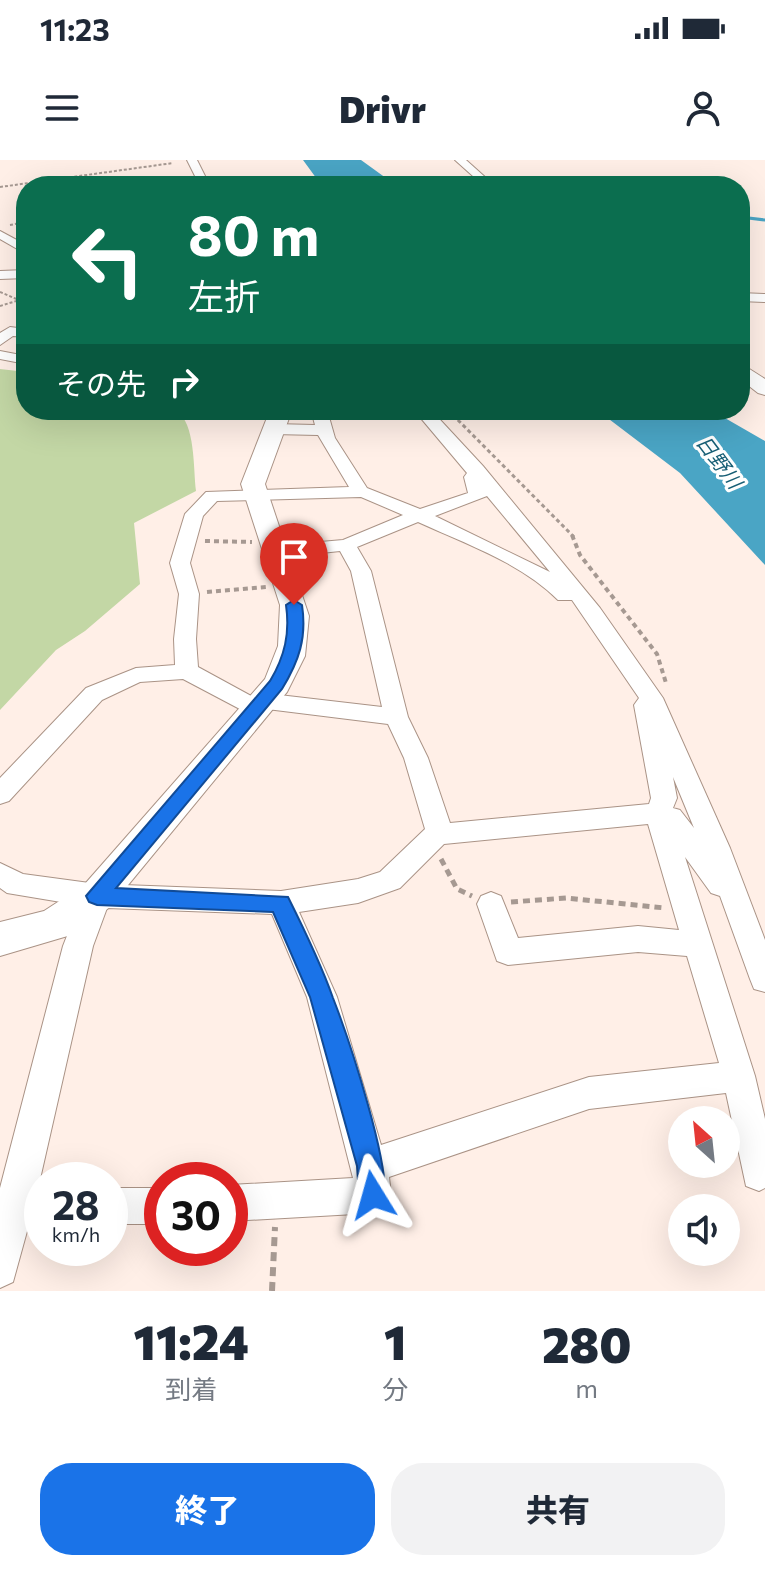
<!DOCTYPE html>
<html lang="ja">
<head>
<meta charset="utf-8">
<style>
  body { margin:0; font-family:Commissioner,"Noto Sans JP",sans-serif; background:#f2f2f3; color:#1f2937; height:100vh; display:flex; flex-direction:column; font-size:30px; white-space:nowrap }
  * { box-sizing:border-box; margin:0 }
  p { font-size:26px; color:#747a83 }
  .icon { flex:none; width:44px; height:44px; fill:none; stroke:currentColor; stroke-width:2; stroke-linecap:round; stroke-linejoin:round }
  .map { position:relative; height:1131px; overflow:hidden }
  .drawer { display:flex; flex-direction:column; background:#fff; flex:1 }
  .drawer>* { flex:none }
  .banner { position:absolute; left:16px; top:16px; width:734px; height:244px; border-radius:32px; box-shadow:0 8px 32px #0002; background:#0b6e4f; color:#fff; overflow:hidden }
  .needle { width:52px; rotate:333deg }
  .fabs { position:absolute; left:668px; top:946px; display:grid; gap:16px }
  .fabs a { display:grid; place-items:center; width:72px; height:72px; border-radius:50%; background:#fff; box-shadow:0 8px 32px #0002; font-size:40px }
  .speed { position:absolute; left:24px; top:1002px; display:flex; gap:16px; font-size:40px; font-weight:700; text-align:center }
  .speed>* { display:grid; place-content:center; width:104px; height:104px; border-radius:50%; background:#fff; box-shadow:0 8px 32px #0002; line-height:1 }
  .speed small { font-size:20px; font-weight:400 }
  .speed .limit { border:12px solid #d22; background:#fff; color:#111 }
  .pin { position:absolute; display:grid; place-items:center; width:68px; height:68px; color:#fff; margin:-82px -34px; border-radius:50% 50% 50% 0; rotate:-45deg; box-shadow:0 0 8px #0007 }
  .pin .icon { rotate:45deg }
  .me { position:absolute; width:88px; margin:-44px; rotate:352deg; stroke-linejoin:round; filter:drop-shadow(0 0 6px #0008) }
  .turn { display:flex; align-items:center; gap:28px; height:168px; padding:0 40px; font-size:36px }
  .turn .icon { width:104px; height:104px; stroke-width:2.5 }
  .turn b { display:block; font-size:56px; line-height:68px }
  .then { display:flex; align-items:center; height:76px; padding:0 40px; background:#0003; gap:16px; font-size:30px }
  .eta { display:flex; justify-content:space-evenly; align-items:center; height:136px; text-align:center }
  .eta b { font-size:48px; font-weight:800; line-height:56px }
  .cta { display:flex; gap:16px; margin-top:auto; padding:16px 40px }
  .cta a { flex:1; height:92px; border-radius:32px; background:#1a73e8; color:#fff; font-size:32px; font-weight:800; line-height:92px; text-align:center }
  .cta a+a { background:#f2f2f3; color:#1f2937 }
  .status { display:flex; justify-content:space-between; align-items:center; height:56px; padding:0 40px; background:#fff; direction:ltr }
  .status svg { height:22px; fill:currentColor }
  header { display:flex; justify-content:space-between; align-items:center; height:104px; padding:0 40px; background:#fff; font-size:36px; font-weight:800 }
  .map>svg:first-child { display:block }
  .green { fill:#c3d7a5 }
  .water { fill:#4aa5c5 }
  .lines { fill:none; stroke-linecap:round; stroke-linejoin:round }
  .stream { stroke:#4aa5c5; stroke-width:3 }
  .minor-casing { stroke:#aa9386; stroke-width:2 }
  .major-casing { stroke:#aa9386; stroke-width:2 }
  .path-far4 { stroke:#a69992; stroke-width:2; stroke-dasharray:3 2; stroke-linecap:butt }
  .path-far3 { stroke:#a69992; stroke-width:3; stroke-dasharray:4 3; stroke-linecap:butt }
  .path-far2 { stroke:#a69992; stroke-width:4; stroke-dasharray:5 4; stroke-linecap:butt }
  .path-far1 { stroke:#a69992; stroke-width:5; stroke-dasharray:7 5; stroke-linecap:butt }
  .path { stroke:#a69992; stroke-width:6; stroke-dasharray:9 6; stroke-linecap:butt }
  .minor { fill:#fff; fill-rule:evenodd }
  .major { fill:#fff; fill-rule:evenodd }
  .route { fill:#1a73e8; stroke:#114b97; stroke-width:2 }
  .labels { text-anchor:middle; stroke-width:6; stroke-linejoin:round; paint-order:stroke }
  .far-water-label { font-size:20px; font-style:italic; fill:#175e75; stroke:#fff }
</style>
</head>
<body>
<div class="status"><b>11:23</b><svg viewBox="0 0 49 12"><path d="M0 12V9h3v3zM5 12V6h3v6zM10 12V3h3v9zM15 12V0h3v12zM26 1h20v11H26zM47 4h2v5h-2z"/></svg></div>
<header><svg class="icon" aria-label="menu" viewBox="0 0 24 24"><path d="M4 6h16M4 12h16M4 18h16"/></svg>Drivr<svg class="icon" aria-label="person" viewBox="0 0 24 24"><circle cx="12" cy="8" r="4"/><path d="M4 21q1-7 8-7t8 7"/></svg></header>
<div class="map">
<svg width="765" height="1131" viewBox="0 0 765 1131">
  <rect width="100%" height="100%" fill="#ffefe7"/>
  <path class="green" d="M 0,209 L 26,212 L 26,250 L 176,250 C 196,264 193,308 196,331 L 134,363 L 140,424 L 85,471 L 56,490 L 0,550 Z"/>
  <path class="water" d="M 303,0 L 361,0 L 397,26 L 322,26 Z
    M 597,250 L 711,250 L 765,281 L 765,405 L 680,313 Z"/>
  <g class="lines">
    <path class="stream" d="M 386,24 L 430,26
      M 740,57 L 765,60"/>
    <defs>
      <path id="minor" d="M 187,0 L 197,0 L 210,26 L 200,26 Z
        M 455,0 L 466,0 L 495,26 L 484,26 Z
        M 0,71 L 26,85 L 26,94 L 0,79 Z
        M 26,110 L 26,118 L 0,119 L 0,111 Z
        M 740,133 L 765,134 L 765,142 L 740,141 Z
        M 10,167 L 26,169 L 26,177 L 13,176 L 0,185 L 0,173 Z
        M 0,191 L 26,196 L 26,204 L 0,199 Z
        M 311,250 L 327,250 L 335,278 L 367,328 L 420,349 L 468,333 L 464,317 L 467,313 L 414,250 L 431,250 L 483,306 L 600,448 L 663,538 L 730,688 L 765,780 L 765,832 L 754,829 L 750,819 L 720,736 L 711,733 L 685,697 L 755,916 L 765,959 L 765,1028 L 759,1031 L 746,1026 L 726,933 L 589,949 L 389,1017 L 391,1035 L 386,1048 L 373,1053 L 230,1061 L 230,1025 L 353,1018 L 307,837 L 272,754 L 107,748 L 93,786 L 38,1028 L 42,1028 L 42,1064 L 29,1064 L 13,1122 L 0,1128 L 0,1028 L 63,786 L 79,745 L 7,733 L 0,728 L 0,703 L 23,714 L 97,724 L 281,731 L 358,719 L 380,712 L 425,669 L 404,598 L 388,564 L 267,549 L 263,555 L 255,557 L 183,519 L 140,522 L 102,540 L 9,641 L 0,644 L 0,618 L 86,528 L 136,508 L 175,505 L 174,479 L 179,434 L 170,403 L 185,354 L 206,332 L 349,327 L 318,275 L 273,274 L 265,269 L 273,264 L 315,265 ZM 487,336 L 550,412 L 435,356 ZM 361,337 L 403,355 L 343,380 L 275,386 L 265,392 L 275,398 L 340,391 L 351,411 L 382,547 L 262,533 L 253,537 L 198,507 L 196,479 L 199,434 L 190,403 L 203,356 L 217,341 ZM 418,362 C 466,384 521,403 558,440 L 572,440 L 639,538 L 634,545 L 651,638 L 649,644 L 450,663 L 428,598 L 408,557 L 371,411 L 357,387 ZM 673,617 L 694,668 L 680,650 L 673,648 L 677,638 ZM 648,664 L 679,770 L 638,766 L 518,778 L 501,736 L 491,732 L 481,736 L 477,744 L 497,801 L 508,805 L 638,792 L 687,796 L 719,903 L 589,917 L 381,985 L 337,837 L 299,752 L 358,743 L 400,728 L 444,684 Z
        M 110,1028 L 162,1028 L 162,1064 L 110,1064 Z"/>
      <path id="major" d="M 740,203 L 765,219 L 765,235 L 758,233 L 740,219 Z
        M 270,250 L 292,250 L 265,324 L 309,456 L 305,496 L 287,532 L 110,747 L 71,775 L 0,796 L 0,762 L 44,751 L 84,725 L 265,519 L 278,486 L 280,445 L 241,324 Z"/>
    </defs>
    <use href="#minor" class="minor-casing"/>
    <use href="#major" class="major-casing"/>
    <path class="path-far4" d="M 0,27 L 173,3
      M 10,65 L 26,62
      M 0,132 L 26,143
      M 0,146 L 26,138"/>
    <path class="path-far3" d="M 448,250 L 574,377"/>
    <path class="path-far2" d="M 572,375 L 580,395 L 657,494 L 666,523
      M 205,381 L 252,382
      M 207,432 L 266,427"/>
    <path class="path-far1" d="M 441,699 L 457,729 L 472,736
      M 511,742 L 566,738 L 665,748"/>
    <path class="path" d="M 272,1131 L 275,1067"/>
    <use href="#minor" class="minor"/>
    <use href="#major" class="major"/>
  </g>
  <path class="route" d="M 294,440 L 302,445 C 307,478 299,501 282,529 L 116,728 L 288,737 C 304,769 321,804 333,838 C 347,874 395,1016 383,1045 L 373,1049 L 363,1045 L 359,1035 L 357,1006 L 310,837 L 273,752 L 97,745 L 89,742 L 86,736 L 270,521 C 285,496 290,473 286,445 Z"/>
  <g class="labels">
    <g class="far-water-label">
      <text transform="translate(719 302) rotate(53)" y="7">日野川</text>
    </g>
  </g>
</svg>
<div class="fabs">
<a><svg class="needle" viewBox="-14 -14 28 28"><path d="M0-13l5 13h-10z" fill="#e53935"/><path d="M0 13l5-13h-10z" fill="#747a83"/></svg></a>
<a><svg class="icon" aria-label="sound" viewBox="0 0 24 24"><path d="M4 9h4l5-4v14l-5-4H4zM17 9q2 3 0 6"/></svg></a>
</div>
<div class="speed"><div>28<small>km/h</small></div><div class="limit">30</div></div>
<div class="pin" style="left:294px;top:445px;background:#d93025"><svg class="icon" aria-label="arrive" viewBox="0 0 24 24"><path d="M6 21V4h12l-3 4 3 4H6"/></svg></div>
<svg class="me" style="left:373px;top:1035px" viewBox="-20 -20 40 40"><path d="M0-17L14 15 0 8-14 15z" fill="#1a73e8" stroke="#fff" stroke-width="4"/></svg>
<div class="banner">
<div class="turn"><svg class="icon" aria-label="left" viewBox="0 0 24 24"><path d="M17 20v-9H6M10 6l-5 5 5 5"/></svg><div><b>80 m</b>左折</div></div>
<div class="then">その先<svg class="icon" aria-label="right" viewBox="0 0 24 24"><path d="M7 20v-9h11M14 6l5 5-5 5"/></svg></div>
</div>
</div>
<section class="drawer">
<div class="eta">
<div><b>11:24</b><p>到着</p></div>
<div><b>1</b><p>分</p></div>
<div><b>280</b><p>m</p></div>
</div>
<div class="cta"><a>終了</a><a>共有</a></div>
</section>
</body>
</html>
